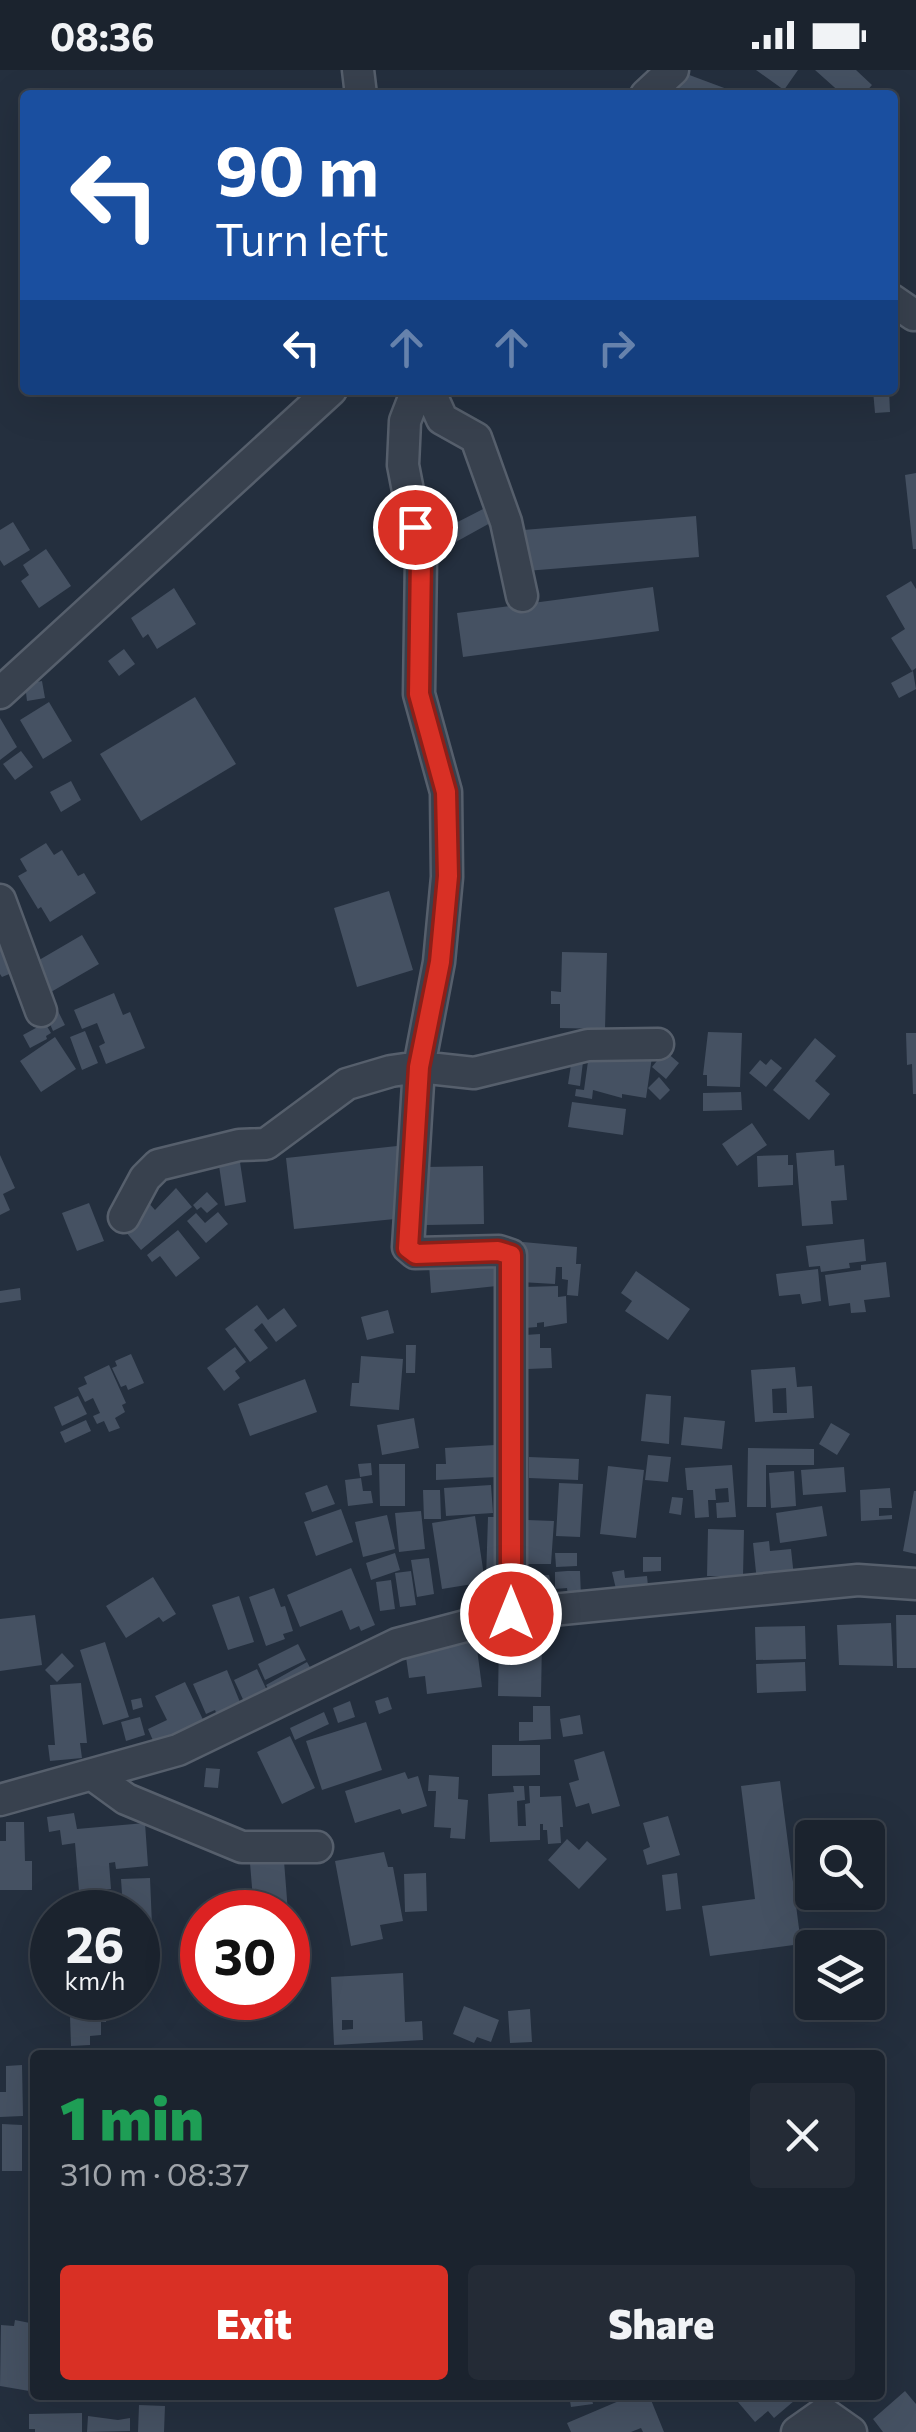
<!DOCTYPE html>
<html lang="en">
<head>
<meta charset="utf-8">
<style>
  body { margin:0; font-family:Commissioner,sans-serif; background:#242b36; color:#f1f3f6; height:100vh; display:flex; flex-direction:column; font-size:38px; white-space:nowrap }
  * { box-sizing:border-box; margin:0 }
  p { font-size:32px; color:#a0a4aa }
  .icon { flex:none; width:55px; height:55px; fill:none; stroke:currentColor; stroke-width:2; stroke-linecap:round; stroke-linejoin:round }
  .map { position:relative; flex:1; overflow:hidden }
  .details { position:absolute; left:30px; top:1980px; width:855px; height:350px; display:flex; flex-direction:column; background:#1b232e; border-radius:10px; box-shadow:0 10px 40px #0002,0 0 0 2px #39404a }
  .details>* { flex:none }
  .banner { position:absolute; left:20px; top:20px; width:878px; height:305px; border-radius:10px; box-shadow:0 10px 40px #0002,0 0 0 2px #39404a; background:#1a4fa0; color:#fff; overflow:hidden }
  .fabs { position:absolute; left:795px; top:1750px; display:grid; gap:20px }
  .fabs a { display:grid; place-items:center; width:90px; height:90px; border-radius:10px; background:#1b232e; box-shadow:0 10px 40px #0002,0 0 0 2px #39404a; font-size:50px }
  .speed { position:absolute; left:30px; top:1820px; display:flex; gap:20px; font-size:50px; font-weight:700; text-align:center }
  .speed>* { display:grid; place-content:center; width:130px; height:130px; border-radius:50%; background:#1b232e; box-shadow:0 10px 40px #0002,0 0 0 2px #39404a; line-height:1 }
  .speed small { font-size:25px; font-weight:400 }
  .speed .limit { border:15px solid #d22; background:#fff; color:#111 }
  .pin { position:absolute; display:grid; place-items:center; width:85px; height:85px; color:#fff; margin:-42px; border:5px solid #fff; border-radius:50%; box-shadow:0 2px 10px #0007 }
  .me { position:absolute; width:110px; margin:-55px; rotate:0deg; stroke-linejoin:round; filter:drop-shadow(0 0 8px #0008) }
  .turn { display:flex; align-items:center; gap:35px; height:210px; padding:0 30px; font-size:45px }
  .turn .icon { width:130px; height:130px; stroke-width:2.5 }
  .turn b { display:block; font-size:70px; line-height:85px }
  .lanes { display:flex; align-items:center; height:95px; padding:0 30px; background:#0003; justify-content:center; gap:50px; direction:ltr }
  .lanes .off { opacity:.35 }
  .round { display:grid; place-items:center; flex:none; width:105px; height:105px; border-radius:10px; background:#242b36 }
  .overview { display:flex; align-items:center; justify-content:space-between; height:170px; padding:0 30px }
  h1 { font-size:60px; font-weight:800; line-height:75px; color:#1e9e55 }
  .button { display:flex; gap:20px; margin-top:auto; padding:20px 30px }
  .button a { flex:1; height:115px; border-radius:10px; background:#d93025; color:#fff; font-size:40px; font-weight:800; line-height:115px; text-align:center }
  .button a+a { background:#242b36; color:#f1f3f6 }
  .status { display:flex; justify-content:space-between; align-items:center; height:70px; padding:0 50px; background:#1b232e; direction:ltr }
  .status svg { height:28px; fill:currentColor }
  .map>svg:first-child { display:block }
  .building { fill:#455162; fill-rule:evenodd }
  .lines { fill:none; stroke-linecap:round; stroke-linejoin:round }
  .street-casing { stroke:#565f6c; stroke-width:35 }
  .street { stroke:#38414e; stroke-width:30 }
  .route-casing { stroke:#8d1f18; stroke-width:25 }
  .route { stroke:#d93025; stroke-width:18 }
</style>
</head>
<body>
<div class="status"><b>08:36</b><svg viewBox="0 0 49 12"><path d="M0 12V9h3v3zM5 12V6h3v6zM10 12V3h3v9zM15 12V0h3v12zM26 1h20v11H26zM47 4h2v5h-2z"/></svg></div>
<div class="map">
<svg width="916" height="2362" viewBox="0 0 916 2362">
  <rect width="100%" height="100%" fill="#242f3e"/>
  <path class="building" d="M 756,0 L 798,0 L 784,20 Z
    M 815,0 L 856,0 L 872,15 L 863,25 L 843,25 Z
    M 684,3 L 743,25 L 676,25 Z
    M 797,320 L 824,320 L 824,323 L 798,325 Z
    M 873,320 L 889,320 L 890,342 L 875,343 Z
    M 916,403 L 916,479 L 913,479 L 905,405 Z
    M 485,438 L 492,452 L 454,473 L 446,458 Z
    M 696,446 L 699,487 L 526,501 L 523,460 Z
    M 13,452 L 30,480 L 4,496 L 0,490 L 0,460 Z
    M 46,479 L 71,516 L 39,538 L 21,511 L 29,505 L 23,495 Z
    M 911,511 L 916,519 L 916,598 L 912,601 L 891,568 L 905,559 L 886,526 Z
    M 653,517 L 659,561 L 463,587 L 457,543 Z
    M 174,518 L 196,554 L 157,579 L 148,564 L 143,568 L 131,548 Z
    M 124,579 L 135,594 L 119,606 L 108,591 Z
    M 913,601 L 916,619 L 899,628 L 891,613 Z
    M 42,611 L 45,628 L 27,631 L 25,614 Z
    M 195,627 L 236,694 L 141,751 L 100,684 Z
    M 49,632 L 72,671 L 43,689 L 20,650 Z
    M 0,648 L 17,677 L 0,690 Z
    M 21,681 L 33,697 L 15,710 L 3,694 Z
    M 71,711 L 81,730 L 61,742 L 50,722 Z
    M 46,773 L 54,785 L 62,780 L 78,806 L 84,803 L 96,823 L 50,852 L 41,837 L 38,839 L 18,806 L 27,801 L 20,789 Z
    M 389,821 L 413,900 L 357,917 L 334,838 Z
    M 0,857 L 24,898 L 2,907 L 0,904 Z
    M 82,865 L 99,894 L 51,922 L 34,893 Z
    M 562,882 L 607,883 L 605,959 L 560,958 L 560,934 L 551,934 L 551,921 L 561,922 Z
    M 114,923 L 123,945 L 130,942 L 145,978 L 106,994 L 99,976 L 105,973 L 97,953 L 82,959 L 74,940 Z
    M 58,941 L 65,955 L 53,961 L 47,947 Z
    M 45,953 L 51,963 L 46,966 L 47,969 L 30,978 L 23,965 Z
    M 85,961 L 98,993 L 82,1000 L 70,967 Z
    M 708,962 L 742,963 L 740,1017 L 707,1016 L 707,1005 L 703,1005 Z
    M 906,963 L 916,963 L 916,1024 L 913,1024 L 912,994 L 907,995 Z
    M 55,967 L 76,999 L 41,1022 L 20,991 Z
    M 815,968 L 836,986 L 815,1011 L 830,1024 L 809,1050 L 773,1020 Z
    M 590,977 L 652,987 L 646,1028 L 622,1024 L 622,1028 L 593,1020 L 592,1029 L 575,1026 L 576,1019 L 584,1020 Z
    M 665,981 L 679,993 L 666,1009 L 652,997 Z
    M 573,982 L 584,984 L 580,1016 L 568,1014 Z
    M 771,989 L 782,998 L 766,1017 L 749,1003 L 760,990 L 766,995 Z
    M 659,1007 L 670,1020 L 660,1030 L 648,1018 Z
    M 741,1022 L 742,1040 L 703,1041 L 703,1023 Z
    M 572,1032 L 626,1039 L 623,1065 L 568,1057 Z
    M 752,1053 L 767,1075 L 737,1096 L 722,1074 Z
    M 397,1076 L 405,1148 L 294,1159 L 286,1088 Z
    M 238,1079 L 246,1132 L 225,1136 L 217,1082 Z
    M 834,1080 L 835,1096 L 844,1095 L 847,1130 L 831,1131 L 833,1154 L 802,1156 L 796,1083 Z
    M 0,1085 L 15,1118 L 3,1124 L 10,1140 L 0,1145 Z
    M 788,1085 L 788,1095 L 793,1095 L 793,1115 L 758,1117 L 757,1086 Z
    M 483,1096 L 484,1154 L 426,1155 L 425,1097 Z
    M 176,1118 L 192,1137 L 141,1180 L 120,1155 L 147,1131 L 155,1140 Z
    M 207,1122 L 218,1134 L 207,1143 L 201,1137 L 197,1140 L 193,1135 Z
    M 89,1133 L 104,1171 L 77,1181 L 62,1143 Z
    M 218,1142 L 228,1154 L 206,1173 L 187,1151 L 196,1143 L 205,1153 Z
    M 178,1160 L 200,1188 L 176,1207 L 160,1186 L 152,1192 L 147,1185 Z
    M 864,1169 L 866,1191 L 849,1193 L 850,1198 L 821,1202 L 820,1196 L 809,1197 L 806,1176 Z
    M 523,1172 L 577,1177 L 576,1194 L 581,1194 L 578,1226 L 567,1225 L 568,1210 L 562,1209 L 562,1197 L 556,1197 L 555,1214 L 520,1212 Z
    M 505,1187 L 506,1215 L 431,1223 L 429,1194 Z
    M 886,1192 L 890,1227 L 864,1230 L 866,1242 L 851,1243 L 850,1233 L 829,1236 L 825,1205 L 861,1200 L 861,1195 Z
    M 818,1199 L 821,1231 L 802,1234 L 800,1224 L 779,1226 L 776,1204 Z
    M 636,1201 L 690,1239 L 668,1270 L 625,1241 L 632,1231 L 621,1223 Z
    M 558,1216 L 558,1227 L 566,1226 L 567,1253 L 544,1257 L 544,1252 L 537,1253 L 537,1257 L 525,1258 L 524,1217 Z
    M 20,1218 L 21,1230 L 0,1233 L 0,1221 Z
    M 257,1235 L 268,1250 L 284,1238 L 297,1256 L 276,1272 L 262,1253 L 254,1260 L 268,1278 L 250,1292 L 225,1259 Z
    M 388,1240 L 394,1263 L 367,1270 L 361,1247 Z
    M 540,1264 L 540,1278 L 551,1278 L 552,1298 L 528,1299 L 527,1292 L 520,1292 L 525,1265 Z
    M 406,1275 L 416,1275 L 415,1303 L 406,1303 Z
    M 235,1277 L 246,1292 L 235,1301 L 240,1308 L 224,1321 L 207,1298 Z
    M 131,1284 L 144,1313 L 128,1320 L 126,1315 L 121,1317 L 112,1298 L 117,1296 L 115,1291 Z
    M 361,1286 L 403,1289 L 399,1340 L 350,1336 L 352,1313 L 359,1313 Z
    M 109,1295 L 126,1333 L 122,1335 L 125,1342 L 115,1348 L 120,1358 L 109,1362 L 104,1351 L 97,1354 L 93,1346 L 100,1343 L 93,1328 L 85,1332 L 78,1318 L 87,1314 L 84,1307 Z
    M 795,1297 L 797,1317 L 812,1316 L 814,1348 L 755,1352 L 751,1300 ZM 786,1318 L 787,1343 L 773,1343 L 772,1319 Z
    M 305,1309 L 317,1342 L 250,1366 L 238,1334 Z
    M 646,1324 L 671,1326 L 669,1374 L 641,1371 Z
    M 78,1326 L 87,1344 L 62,1356 L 54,1337 Z
    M 684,1347 L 725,1351 L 722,1379 L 681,1375 Z
    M 414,1348 L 419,1378 L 382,1385 L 377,1355 Z
    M 86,1350 L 91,1361 L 65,1373 L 60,1362 Z
    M 831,1353 L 850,1364 L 837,1385 L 819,1374 Z
    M 495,1375 L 497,1407 L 436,1410 L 436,1394 L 446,1394 L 445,1378 Z
    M 748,1378 L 814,1379 L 814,1395 L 766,1395 L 766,1437 L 747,1437 Z
    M 648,1385 L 671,1387 L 668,1412 L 645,1410 Z
    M 529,1387 L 579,1389 L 578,1410 L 529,1408 Z
    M 371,1393 L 372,1405 L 360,1407 L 358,1394 Z
    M 379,1394 L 405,1394 L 405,1436 L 380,1436 Z
    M 732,1395 L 736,1447 L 717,1448 L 716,1433 L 729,1432 L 728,1418 L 715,1419 L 716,1430 L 708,1430 L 709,1447 L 695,1448 L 693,1420 L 687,1420 L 685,1398 Z
    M 608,1396 L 644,1400 L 636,1468 L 600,1464 Z
    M 844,1397 L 846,1422 L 803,1425 L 801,1400 Z
    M 794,1401 L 796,1436 L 771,1438 L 769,1403 Z
    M 361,1408 L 363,1421 L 371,1421 L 373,1433 L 348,1436 L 345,1410 Z
    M 559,1413 L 583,1414 L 580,1467 L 556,1466 Z
    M 327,1415 L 335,1434 L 312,1442 L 305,1423 Z
    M 491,1415 L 493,1443 L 446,1446 L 444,1418 Z
    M 890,1418 L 892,1438 L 879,1438 L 879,1446 L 892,1445 L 892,1449 L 861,1451 L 860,1420 Z
    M 423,1420 L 440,1420 L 441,1449 L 424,1449 Z
    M 914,1421 L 916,1421 L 916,1484 L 903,1481 Z
    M 672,1427 L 683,1428 L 681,1445 L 669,1443 Z
    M 822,1436 L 827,1466 L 780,1473 L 776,1443 Z
    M 341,1439 L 353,1472 L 316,1486 L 304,1452 Z
    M 421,1441 L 425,1479 L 399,1482 L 395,1443 Z
    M 387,1445 L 395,1479 L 363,1487 L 355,1452 Z
    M 475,1446 L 485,1512 L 442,1519 L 432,1453 Z
    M 488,1447 L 507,1447 L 508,1524 L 494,1524 L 494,1509 L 486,1509 Z
    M 527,1450 L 554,1451 L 551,1494 L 527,1494 Z
    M 708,1459 L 744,1460 L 743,1506 L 707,1506 Z
    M 769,1471 L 770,1481 L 791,1479 L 794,1507 L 757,1512 L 753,1473 Z
    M 395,1483 L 400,1500 L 371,1510 L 366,1493 Z
    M 555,1483 L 577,1483 L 577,1496 L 556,1497 Z
    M 643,1487 L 661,1487 L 661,1501 L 643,1502 Z
    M 429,1488 L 434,1524 L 417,1527 L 411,1490 Z
    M 351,1498 L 375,1555 L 361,1561 L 359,1556 L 350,1560 L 342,1540 L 300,1557 L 287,1525 Z
    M 624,1500 L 625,1508 L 647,1506 L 648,1516 L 616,1519 L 612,1502 Z
    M 411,1501 L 416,1535 L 400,1537 L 395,1503 Z
    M 567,1501 L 580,1501 L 581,1527 L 568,1527 L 567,1518 L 555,1519 L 555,1502 Z
    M 549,1505 L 554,1527 L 535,1534 L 535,1525 L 524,1525 L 523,1506 Z
    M 153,1507 L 176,1544 L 163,1552 L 159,1547 L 126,1568 L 106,1536 Z
    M 391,1510 L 395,1539 L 380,1541 L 376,1512 Z
    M 274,1518 L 281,1537 L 285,1536 L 293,1561 L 283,1564 L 285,1569 L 266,1576 L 249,1527 Z
    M 239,1526 L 254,1572 L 228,1580 L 212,1535 Z
    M 35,1545 L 42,1595 L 0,1601 L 0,1549 Z
    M 896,1545 L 916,1545 L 916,1598 L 897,1598 Z
    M 891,1553 L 893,1596 L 839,1595 L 837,1555 Z
    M 805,1556 L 806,1589 L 756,1590 L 755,1557 Z
    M 499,1569 L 542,1570 L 541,1627 L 498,1626 Z
    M 476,1571 L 482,1617 L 427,1624 L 425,1606 L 409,1608 L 405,1580 Z
    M 105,1572 L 129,1647 L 103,1655 L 80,1580 Z
    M 298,1574 L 306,1590 L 265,1610 L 258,1594 Z
    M 62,1583 L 74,1596 L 57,1612 L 45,1600 Z
    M 307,1592 L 317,1610 L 276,1632 L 266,1615 Z
    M 805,1592 L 806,1621 L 757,1623 L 756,1594 Z
    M 257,1599 L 270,1627 L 247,1638 L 234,1610 Z
    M 227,1600 L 244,1642 L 220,1652 L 215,1640 L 206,1644 L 193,1614 Z
    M 185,1612 L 207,1658 L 158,1682 L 148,1659 L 167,1650 L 155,1626 Z
    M 81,1613 L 87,1673 L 80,1673 L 82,1688 L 50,1691 L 48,1675 L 55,1675 L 50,1615 Z
    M 388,1627 L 392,1639 L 379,1644 L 375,1631 Z
    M 141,1628 L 143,1637 L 133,1640 L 131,1630 Z
    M 350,1631 L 355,1647 L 338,1653 L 333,1638 Z
    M 533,1636 L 550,1636 L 551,1669 L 519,1671 L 519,1652 L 533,1652 Z
    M 324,1642 L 329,1654 L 295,1670 L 290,1658 Z
    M 580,1645 L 583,1664 L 563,1667 L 560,1649 Z
    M 140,1647 L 145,1665 L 126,1671 L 121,1652 Z
    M 366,1652 L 382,1700 L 322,1720 L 306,1671 Z
    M 290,1666 L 315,1718 L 282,1734 L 257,1682 Z
    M 492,1675 L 540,1675 L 540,1705 L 492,1706 Z
    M 604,1681 L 620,1736 L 592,1744 L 589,1733 L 576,1737 L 569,1713 L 579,1710 L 574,1690 Z
    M 206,1698 L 220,1699 L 218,1718 L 204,1717 Z
    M 405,1702 L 408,1709 L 418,1706 L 427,1736 L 402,1744 L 400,1739 L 355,1753 L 345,1721 Z
    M 429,1705 L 459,1707 L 458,1729 L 468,1730 L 465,1769 L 450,1768 L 451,1758 L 434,1757 L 436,1721 L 428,1721 Z
    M 780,1711 L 801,1874 L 710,1886 L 702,1836 L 755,1829 L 741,1716 Z
    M 513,1716 L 524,1716 L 525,1730 L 517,1731 L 518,1756 L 526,1756 L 525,1734 L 530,1733 L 529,1716 L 540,1716 L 540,1727 L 561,1726 L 563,1757 L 560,1757 L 561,1773 L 548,1774 L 547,1760 L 543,1760 L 543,1754 L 540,1754 L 540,1770 L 490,1772 L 488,1724 L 514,1722 Z
    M 74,1743 L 77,1759 L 145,1753 L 148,1796 L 116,1799 L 115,1792 L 109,1793 L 111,1819 L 79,1821 L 75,1773 L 62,1775 L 60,1760 L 49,1762 L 47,1747 Z
    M 668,1746 L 680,1785 L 647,1795 L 643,1780 L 650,1777 L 643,1753 Z
    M 6,1752 L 24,1752 L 25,1791 L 32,1791 L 32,1820 L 0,1820 L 0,1771 L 6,1771 Z
    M 567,1769 L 579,1780 L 587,1771 L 607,1789 L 579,1819 L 548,1790 Z
    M 384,1782 L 388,1797 L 393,1797 L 403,1851 L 380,1855 L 383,1869 L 351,1876 L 335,1791 Z
    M 284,1791 L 288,1842 L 254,1842 L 250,1793 Z
    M 426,1803 L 427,1841 L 405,1842 L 404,1804 Z
    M 677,1803 L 681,1839 L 666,1841 L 662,1805 Z
    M 150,1808 L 152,1855 L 138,1856 L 138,1842 L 90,1842 L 90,1825 L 122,1824 L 121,1809 Z
    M 403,1903 L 405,1952 L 422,1951 L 423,1970 L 334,1975 L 331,1907 ZM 342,1950 L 353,1950 L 353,1959 L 342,1960 Z
    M 464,1936 L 499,1950 L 491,1972 L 477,1967 L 474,1973 L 453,1964 Z
    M 530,1939 L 532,1972 L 510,1973 L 508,1941 Z
    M 106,1944 L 106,1952 L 101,1952 L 101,1965 L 90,1966 L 90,1975 L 71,1976 L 70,1946 Z
    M 359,1981 L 407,1981 L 407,1985 L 359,1985 Z
    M 22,1995 L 23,2046 L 0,2047 L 0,2022 L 6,2022 L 6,1996 Z
    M 2,2054 L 22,2055 L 22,2101 L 2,2101 Z
    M 15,2250 L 35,2254 L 35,2322 L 0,2316 L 1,2255 L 14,2256 Z
    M 905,2321 L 916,2334 L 916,2362 L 883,2362 L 873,2349 Z
    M 569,2325 L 591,2325 L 593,2334 L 571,2337 Z
    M 633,2325 L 649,2325 L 664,2362 L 643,2362 L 641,2358 L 631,2362 L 571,2362 L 567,2353 Z
    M 738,2325 L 801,2325 L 774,2348 L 768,2341 L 755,2352 L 738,2332 L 742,2329 Z
    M 139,2335 L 165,2336 L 164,2362 L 138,2362 Z
    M 82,2343 L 82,2362 L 35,2362 L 35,2359 L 29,2359 L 29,2344 Z
    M 88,2346 L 118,2350 L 130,2348 L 130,2361 L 87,2362 Z"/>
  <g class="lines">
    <defs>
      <path id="street" d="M 358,0 L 361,25
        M 646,25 L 673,0
        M 892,230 L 914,245
        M 417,320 L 405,351 L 403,395 L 421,488 L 419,624 L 446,722 L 447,807 L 439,892 L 419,997 L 408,1177 L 415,1183 L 499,1181 L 511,1185 L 511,1544
        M 429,320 L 442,349 L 476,368 L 506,452 L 522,526
        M 0,623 L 331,320
        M 0,830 L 41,941
        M 124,1147 L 145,1108 L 158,1095 L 239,1075 L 266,1074 L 347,1014 L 391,1001 L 419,997 L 474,1003 L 588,975 L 658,974
        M 93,1705 L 126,1729 L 242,1777 L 317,1777
        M 0,1730 L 178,1680 L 397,1574 L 511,1544 L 858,1510 L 916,1514
        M 797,2362 L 824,2343 L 851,2362"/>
    </defs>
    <use href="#street" class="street-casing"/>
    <use href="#street" class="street"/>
  </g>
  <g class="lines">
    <defs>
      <path id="route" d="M 415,457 L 421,488 L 419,624 L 446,722 L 448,806 L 440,892 L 419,997 L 408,1178 L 416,1184 L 498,1181 L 511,1185 L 511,1544"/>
    </defs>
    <use href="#route" class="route-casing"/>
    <use href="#route" class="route"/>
  </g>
</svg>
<div class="fabs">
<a><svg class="icon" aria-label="search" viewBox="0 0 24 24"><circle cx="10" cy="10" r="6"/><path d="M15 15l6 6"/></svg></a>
<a><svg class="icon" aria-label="layers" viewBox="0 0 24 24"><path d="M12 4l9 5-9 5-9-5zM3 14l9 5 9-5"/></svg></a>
</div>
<div class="speed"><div>26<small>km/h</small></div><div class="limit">30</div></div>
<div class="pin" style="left:415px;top:457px;background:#d93025"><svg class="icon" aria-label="arrive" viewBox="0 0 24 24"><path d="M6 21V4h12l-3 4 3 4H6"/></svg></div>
<svg class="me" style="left:511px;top:1544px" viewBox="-20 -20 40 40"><circle r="17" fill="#d93025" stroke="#fff" stroke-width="3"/><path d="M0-11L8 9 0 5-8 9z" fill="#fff"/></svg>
<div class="banner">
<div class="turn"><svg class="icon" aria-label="left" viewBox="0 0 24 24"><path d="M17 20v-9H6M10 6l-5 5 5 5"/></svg><div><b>90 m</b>Turn left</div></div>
<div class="lanes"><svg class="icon" aria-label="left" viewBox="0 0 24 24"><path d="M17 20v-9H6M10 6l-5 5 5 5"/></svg><svg class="icon off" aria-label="ahead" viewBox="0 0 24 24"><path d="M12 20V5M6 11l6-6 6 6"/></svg><svg class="icon off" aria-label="ahead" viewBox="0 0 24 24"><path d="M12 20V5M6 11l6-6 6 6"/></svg><svg class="icon off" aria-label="right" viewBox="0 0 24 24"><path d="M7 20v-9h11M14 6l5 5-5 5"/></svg></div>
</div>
<section class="details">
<div class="overview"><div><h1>1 min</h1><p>310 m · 08:37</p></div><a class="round"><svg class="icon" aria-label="close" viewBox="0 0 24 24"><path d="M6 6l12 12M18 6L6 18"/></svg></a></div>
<div class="button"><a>Exit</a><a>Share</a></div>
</section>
</div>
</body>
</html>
